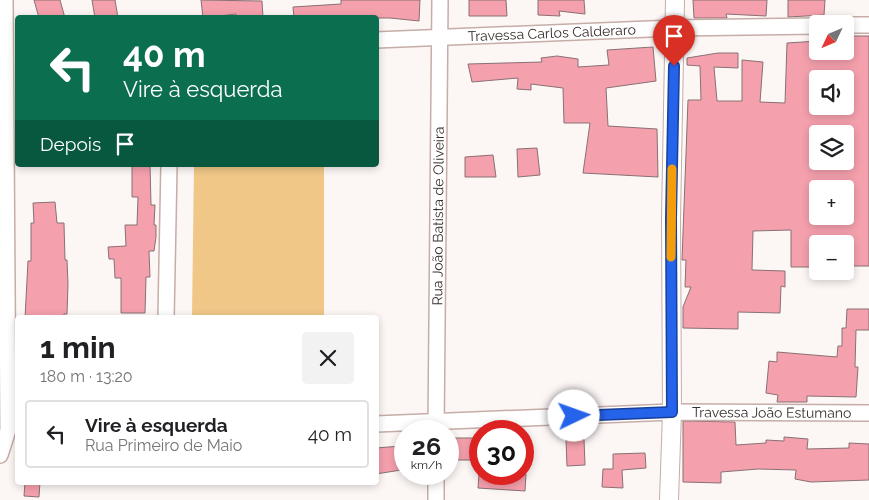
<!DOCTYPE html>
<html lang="pt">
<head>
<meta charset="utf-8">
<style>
  body { margin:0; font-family:Raleway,sans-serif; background:#f2f2f2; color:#202124; height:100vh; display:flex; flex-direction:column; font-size:19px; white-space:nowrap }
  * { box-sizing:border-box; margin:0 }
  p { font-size:16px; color:#757577 }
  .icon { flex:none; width:28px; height:28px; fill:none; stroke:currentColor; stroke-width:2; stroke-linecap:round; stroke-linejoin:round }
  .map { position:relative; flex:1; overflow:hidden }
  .sheet { position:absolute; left:15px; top:315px; width:364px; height:170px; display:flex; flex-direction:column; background:#fff; border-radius:5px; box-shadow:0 2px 8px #0003 }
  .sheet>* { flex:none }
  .top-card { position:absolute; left:15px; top:15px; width:364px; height:152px; border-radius:5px; box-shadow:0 2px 8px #0003; background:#0b6e4f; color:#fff; overflow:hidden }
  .needle { width:32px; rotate:226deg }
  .tools { position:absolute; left:809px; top:15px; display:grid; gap:10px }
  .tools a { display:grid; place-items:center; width:45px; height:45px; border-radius:5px; background:#fff; box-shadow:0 2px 8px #0003; font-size:25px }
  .speed { position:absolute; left:394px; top:420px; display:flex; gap:10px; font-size:25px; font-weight:700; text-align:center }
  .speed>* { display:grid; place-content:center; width:65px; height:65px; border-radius:50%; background:#fff; box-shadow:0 2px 8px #0003; line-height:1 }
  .speed small { font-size:12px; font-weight:400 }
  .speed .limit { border:8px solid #d22; background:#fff; color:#111 }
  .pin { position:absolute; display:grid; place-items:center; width:42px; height:42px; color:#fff; margin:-51px -21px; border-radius:50% 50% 50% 0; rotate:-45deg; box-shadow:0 0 5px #0007 }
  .pin .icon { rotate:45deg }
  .me { position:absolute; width:55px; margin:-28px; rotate:87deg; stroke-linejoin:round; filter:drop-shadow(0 0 4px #0008) }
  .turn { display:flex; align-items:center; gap:18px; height:105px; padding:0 25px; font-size:22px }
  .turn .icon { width:65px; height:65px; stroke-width:2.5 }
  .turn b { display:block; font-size:35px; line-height:42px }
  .then { display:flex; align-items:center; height:48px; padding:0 25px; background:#0003; gap:10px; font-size:19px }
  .round { display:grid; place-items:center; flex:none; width:52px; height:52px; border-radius:5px; background:#f2f2f2 }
  .head { display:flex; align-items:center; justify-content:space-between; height:85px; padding:0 25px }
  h1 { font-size:30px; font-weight:700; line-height:38px }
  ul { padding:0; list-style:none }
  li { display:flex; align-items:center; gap:15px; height:68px; margin:0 10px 8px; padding:0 15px; border:2px solid #e0e0e0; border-radius:5px }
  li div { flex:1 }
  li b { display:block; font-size:19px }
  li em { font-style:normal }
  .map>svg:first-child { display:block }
  .green { fill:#f0c787 }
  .building { fill:#f5a0ad; stroke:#897073; fill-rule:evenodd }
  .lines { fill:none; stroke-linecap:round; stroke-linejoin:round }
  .minor-casing { stroke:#c6ada7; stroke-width:18 }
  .tertiary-casing { stroke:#c6ada7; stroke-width:20 }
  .minor { stroke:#fff; stroke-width:15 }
  .tertiary { stroke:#fff; stroke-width:18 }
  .route-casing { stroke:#184099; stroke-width:12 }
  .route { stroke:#2563eb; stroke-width:9 }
  .slow { stroke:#f59e0b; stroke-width:9 }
  .labels { text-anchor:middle; stroke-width:4; stroke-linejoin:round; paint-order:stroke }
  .street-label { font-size:14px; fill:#382e2b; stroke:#fff }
</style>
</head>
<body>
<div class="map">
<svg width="869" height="500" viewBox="0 0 869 500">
  <rect width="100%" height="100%" fill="#fcf6f5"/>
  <path class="green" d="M 194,165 L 324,165 L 324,317 L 192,317 Z"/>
  <path class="building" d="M 34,0 L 60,0 L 65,18 L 39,18 Z
    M 92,0 L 115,0 L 118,18 L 95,18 Z
    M 201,0 L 262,1 L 263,18 L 236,18 L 236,14 L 203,18 Z
    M 341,0 L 420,0 L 419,21 L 390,18 L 294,18 L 293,7 L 341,4 Z
    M 469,0 L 506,0 L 507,16 L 469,16 Z
    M 538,0 L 584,0 L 585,14 L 559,11 L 560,16 L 538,15 Z
    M 693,0 L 767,0 L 766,16 L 726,14 L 727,18 L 694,18 Z
    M 788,0 L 825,0 L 824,15 L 788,17 Z
    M 845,36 L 869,36 L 869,266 L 845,266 L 845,244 L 818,244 L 818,267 L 791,267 L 791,230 L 753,231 L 752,270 L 785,271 L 785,287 L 781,286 L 780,313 L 738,312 L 738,329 L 683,328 L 683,307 L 691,287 L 685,287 L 686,260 L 682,260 L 688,100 L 701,100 L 700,66 L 687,65 L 687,58 L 718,53 L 738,53 L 738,68 L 714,67 L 717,101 L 742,101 L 742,60 L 763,62 L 760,102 L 785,103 L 787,43 L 818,41 L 818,51 L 845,51 ZM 818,79 L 845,79 L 845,106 L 818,106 ZM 818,134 L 845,134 L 845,161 L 818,161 ZM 818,189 L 845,189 L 845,216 L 818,216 Z
    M 653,47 L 656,81 L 606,88 L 608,126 L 657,129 L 658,177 L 583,173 L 590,123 L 564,123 L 563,88 L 531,84 L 531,90 L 517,89 L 518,78 L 472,82 L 468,64 L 542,62 L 541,58 L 557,56 L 578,59 L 578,67 L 609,65 L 607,50 Z
    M 537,148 L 540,175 L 518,177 L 517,149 Z
    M 493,155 L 496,177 L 465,177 L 465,157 Z
    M 132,165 L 150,165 L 151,205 L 155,205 L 154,225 L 156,225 L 156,237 L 154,251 L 149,251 L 150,277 L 146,277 L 145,313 L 121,313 L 121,278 L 115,278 L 114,259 L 109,259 L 108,247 L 126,246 L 125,225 L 137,225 L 138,197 L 132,197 Z
    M 55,202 L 57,223 L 64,223 L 65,260 L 67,260 L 68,284 L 67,314 L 64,314 L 64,318 L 25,318 L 28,261 L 31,261 L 31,223 L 34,223 L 33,203 Z
    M 847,309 L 869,309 L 869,330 L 856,330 L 855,367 L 858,367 L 856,397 L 807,396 L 807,402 L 777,402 L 778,395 L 766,393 L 769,361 L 777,362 L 777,352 L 837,357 L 838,346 L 842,346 L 842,328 L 846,328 Z
    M 683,421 L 735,422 L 736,445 L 766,443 L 766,440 L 784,441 L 784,437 L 808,439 L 807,449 L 849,448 L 849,443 L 869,444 L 869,480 L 811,482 L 795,479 L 796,470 L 758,469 L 721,472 L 721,483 L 683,482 Z
    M 454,438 L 480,438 L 480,460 L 454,460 Z
    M 584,439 L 585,465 L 567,466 L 566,440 Z
    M 401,446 L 401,470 L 376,474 L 376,448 Z
    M 645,453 L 646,468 L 622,470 L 623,488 L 602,487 L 603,469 L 613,469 L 613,454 Z
    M 479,474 L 526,474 L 525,491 L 478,488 Z
    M 25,482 L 40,482 L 39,497 L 24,496 Z"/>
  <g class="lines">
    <defs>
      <g id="minor">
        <path d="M 845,25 L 869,25"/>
        <path id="s1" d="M 376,40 L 674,28 L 818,26"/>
        <path d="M 166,318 L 169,165"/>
        <path id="s2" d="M 376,424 L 672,412 L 869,413"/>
        <path id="s3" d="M 436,431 L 440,0"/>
        <path d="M 0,455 L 8,430 L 5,0"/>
        <path d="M 436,474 L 436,500"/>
      </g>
      <path id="tertiary" d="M 669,500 L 672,412 L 671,219 L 675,0"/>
    </defs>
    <use href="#minor" class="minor-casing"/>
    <use href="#tertiary" class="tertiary-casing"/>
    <use href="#minor" class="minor"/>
    <use href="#tertiary" class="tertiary"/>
  </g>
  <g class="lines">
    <defs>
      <path id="route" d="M 574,416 L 672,412 L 671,218 L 674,66"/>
    </defs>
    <use href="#route" class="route-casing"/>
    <use href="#route" class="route"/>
    <path class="slow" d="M 671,257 L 672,169"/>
  </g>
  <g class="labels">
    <g class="street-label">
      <text dy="5" stroke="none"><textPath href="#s1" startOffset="176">Travessa Carlos Calderaro</textPath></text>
      <text dy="5" stroke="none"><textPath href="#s3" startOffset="215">Rua João Batista de Oliveira</textPath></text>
      <text dy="5" stroke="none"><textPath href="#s2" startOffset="396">Travessa João Estumano</textPath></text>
    </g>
  </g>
</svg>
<div class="tools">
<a><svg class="needle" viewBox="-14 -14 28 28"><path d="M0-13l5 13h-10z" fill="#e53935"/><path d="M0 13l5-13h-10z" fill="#757577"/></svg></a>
<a><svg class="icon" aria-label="sound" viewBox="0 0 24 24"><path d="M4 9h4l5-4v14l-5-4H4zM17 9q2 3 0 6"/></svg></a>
<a><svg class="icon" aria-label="layers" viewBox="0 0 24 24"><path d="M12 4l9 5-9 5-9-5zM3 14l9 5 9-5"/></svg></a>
<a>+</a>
<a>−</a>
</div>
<div class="speed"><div>26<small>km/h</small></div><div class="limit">30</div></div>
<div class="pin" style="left:674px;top:66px;background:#d93025"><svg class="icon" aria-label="arrive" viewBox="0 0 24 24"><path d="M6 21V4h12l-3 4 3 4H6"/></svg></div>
<svg class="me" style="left:574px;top:416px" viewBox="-20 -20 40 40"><circle r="19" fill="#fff"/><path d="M0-13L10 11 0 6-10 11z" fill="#2563eb"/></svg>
<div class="top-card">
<div class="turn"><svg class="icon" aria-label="left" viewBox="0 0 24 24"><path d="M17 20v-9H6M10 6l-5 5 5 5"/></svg><div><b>40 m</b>Vire à esquerda</div></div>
<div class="then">Depois<svg class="icon" aria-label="arrive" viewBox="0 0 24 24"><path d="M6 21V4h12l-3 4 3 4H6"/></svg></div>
</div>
<section class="sheet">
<div class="head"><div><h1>1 min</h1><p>180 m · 13:20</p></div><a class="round"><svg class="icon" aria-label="close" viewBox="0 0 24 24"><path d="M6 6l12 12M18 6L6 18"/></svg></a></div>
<ul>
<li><svg class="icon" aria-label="left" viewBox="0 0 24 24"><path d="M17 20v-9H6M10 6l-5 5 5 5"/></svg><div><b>Vire à esquerda</b><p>Rua Primeiro de Maio</p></div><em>40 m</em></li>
</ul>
</section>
</div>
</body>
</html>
